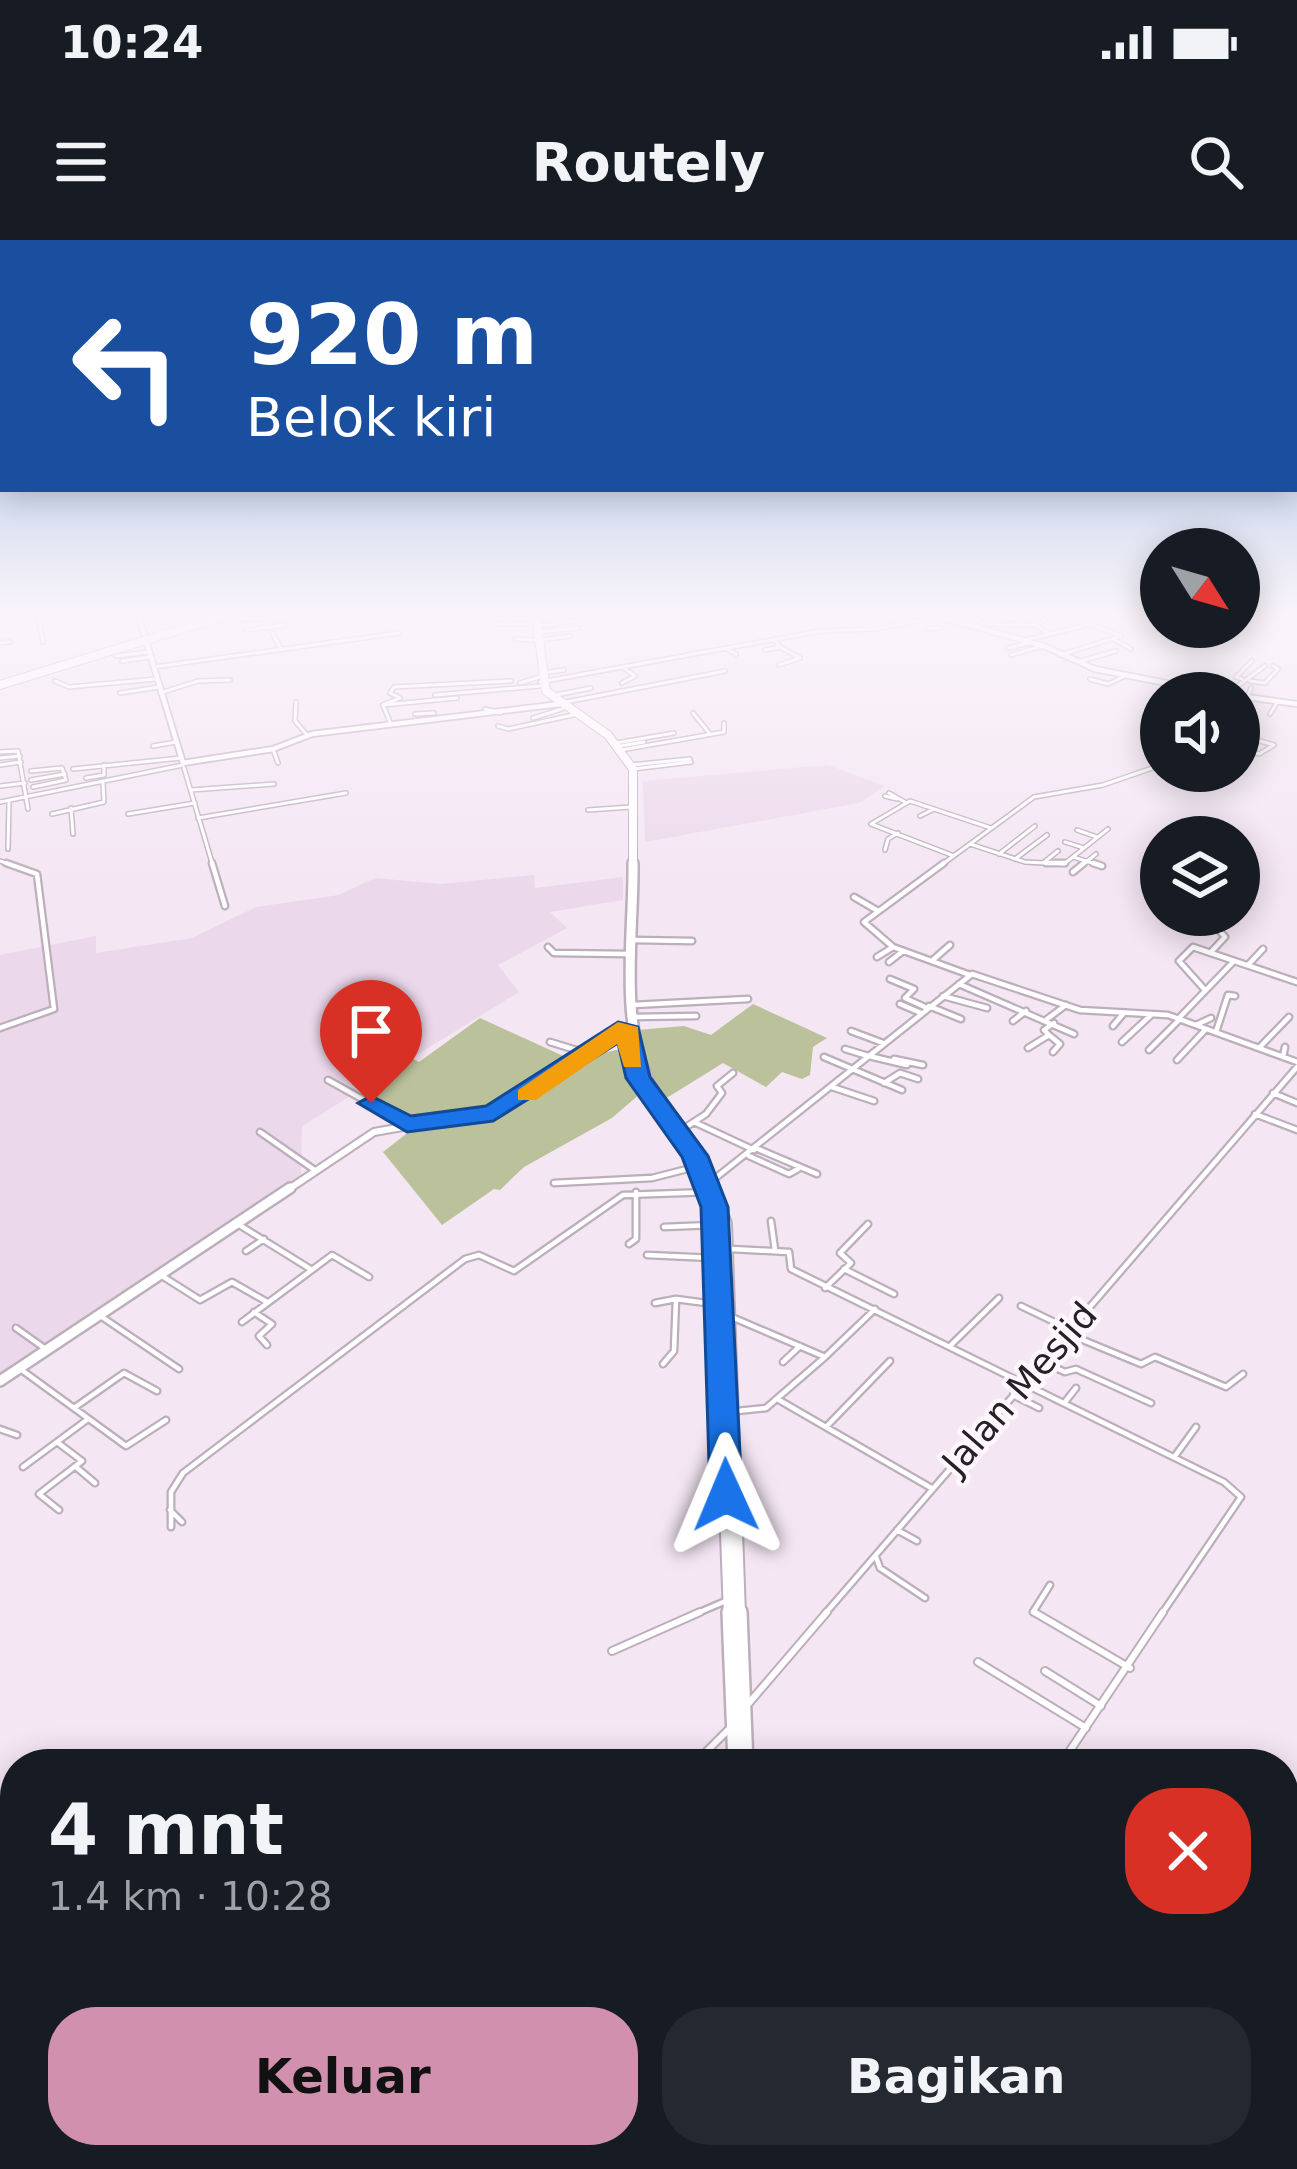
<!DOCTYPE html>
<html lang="id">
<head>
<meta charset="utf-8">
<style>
  body { margin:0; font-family:"DejaVu Sans",sans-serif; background:#242831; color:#f1f3f6; height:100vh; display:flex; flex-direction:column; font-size:45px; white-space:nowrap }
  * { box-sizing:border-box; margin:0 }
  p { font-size:39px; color:#9ea1a6 }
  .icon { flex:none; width:66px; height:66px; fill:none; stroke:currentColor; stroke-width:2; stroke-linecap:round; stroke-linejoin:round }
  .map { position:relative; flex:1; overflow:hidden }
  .side { position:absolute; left:0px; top:1509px; width:1299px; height:420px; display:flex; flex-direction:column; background:#171b24; border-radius:48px 48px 0 0; box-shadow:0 6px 30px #0003 }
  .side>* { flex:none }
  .top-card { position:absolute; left:0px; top:0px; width:1299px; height:252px; box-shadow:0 6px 30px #0003; background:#1a4fa0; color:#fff; overflow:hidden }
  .needle { width:78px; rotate:127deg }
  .controls { position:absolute; left:1140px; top:288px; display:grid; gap:24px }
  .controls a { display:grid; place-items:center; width:120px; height:120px; border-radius:50%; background:#171b24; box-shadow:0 6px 30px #0003; font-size:60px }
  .pin { position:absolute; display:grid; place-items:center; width:102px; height:102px; color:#fff; margin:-123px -51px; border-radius:50% 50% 50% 0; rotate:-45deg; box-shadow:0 0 12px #0007 }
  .pin .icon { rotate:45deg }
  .me { position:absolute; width:132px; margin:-66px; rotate:359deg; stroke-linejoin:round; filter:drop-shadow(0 0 9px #0008) }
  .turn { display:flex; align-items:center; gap:42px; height:252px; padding:0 48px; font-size:54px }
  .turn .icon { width:156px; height:156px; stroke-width:2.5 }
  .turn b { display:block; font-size:84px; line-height:102px }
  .round { display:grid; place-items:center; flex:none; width:126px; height:126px; border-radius:48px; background:#242831 }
  .summary { display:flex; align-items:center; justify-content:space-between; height:204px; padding:0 48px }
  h1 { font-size:72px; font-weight:600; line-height:90px }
  .action { display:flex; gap:24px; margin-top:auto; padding:24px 48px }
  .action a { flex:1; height:138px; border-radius:48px; background:#d090ae; color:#111; font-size:48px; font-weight:600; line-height:138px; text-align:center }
  .action a+a { background:#242831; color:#f1f3f6 }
  .status { display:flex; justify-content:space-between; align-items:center; height:84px; padding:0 60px; background:#171b24; direction:ltr }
  .status svg { height:33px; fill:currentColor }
  header { display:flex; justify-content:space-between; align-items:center; height:156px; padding:0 48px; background:#171b24; font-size:54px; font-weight:600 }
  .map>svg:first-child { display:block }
  .built { fill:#ecd8eb }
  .green { fill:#bbc29b }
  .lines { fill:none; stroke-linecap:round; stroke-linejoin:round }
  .street-far2-casing { stroke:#bcafbb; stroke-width:6 }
  .street-far1-casing { stroke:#bcafbb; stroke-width:9 }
  .street-casing { stroke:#bcafbb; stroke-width:10 }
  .secondary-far2-casing { stroke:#bcafbb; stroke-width:8 }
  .secondary-far1-casing { stroke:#bcafbb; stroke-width:10 }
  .secondary-casing { stroke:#bcafbb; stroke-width:14 }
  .highway-far3-casing { stroke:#bcafbb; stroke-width:10 }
  .highway-far2-casing { stroke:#bcafbb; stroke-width:14 }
  .highway-far1-casing { stroke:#bcafbb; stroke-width:16 }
  .highway-casing { stroke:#bcafbb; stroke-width:20 }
  .street-far2 { stroke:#fff; stroke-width:3 }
  .street-far1 { stroke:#fff; stroke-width:4.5 }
  .street { stroke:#fff; stroke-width:6 }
  .secondary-far2 { stroke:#fff; stroke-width:4.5 }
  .secondary-far1 { stroke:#fff; stroke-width:6 }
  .secondary { stroke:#fff; stroke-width:9 }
  .highway-far3 { stroke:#fff; stroke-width:8 }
  .highway-far2 { stroke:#fff; stroke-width:9 }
  .highway-far1 { stroke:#fff; stroke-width:12 }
  .highway { stroke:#fff; stroke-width:15 }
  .route { fill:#1a73e8; stroke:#114b97; stroke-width:3 }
  .slow { fill:#f59e0b }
  .labels { text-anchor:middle; stroke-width:9; stroke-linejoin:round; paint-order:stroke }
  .street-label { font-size:36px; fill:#262126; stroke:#fef6fd }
</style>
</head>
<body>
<div class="status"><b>10:24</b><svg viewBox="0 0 49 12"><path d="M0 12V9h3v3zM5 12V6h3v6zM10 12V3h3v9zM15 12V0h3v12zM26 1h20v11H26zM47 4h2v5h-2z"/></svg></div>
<header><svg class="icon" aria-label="menu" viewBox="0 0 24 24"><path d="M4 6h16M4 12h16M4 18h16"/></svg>Routely<svg class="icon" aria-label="search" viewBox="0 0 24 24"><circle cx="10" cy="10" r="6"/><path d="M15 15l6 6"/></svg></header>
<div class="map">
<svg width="1297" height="1929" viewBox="0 0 1297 1929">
  <rect width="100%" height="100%" fill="#f4e6f3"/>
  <path class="built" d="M 828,525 L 885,546 L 859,563 L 645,602 L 643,541 Z
    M 534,635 L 535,648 L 623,637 L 623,660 L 550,672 L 567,688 L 498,725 L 519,752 L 302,886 L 301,937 L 0,1144 L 0,715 L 96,696 L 96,713 L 192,698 L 256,667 L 339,655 L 375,638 L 441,644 Z"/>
  <path class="green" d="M 753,764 L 827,798 L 813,807 L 810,835 L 802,839 L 782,832 L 766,847 L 723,823 L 665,859 L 645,829 L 637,790 L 684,786 L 711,795 Z
    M 480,778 L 572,820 L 625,808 L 641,853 L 612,878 L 524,927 L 500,950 L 494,949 L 442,985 L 383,912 L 415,887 L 370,860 L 371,853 L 352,840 L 360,834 L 343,827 L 382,803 L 419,822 Z"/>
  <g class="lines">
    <defs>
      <path id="street-far2" d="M 38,376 L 43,402
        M 248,376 L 231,380 L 282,377
        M 997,376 L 1014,379
        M 537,379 L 557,376
        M 494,384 L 534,384
        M 988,384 L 1035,385 L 1049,393
        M 970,385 L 984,376
        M 1035,385 L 1046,380 L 1041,376
        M 1093,385 L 1121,396
        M 538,386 L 589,379
        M 927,389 L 940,388 L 946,379
        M 246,390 L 285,385
        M 272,392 L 281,409
        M 538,392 L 578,388
        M 516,399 L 535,400
        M 540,400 L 570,396
        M 1025,400 L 1091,384 L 1074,376
        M 1115,400 L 1131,409
        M 0,403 L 10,402
        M 725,408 L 736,414
        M 1008,408 L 1029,403
        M 765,410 L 780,407 L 774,399
        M 1011,415 L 1042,406
        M 1060,415 L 1121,396
        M 116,416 L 149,412
        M 122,421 L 150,417
        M 1081,421 L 1116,411
        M 779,425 L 800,418 L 780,407
        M 154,427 L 399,393
        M 542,433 L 564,430
        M 1090,439 L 1108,444 L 1125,436
        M 1242,439 L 1236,437 L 1252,421
        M 55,441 L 69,447 L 156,439
        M 1250,441 L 1265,443 L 1278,429 L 1273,426
        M 540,442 L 821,391 L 875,389 L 938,377
        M 520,443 L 539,437
        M 622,443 L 635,436 L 624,428
        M 394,447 L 511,441
        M 1191,448 L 1201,441
        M 120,453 L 159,447
        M 160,453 L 198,441 L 230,440
        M 1228,453 L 1265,426
        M 435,455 L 540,446
        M 556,455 L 591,448
        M 296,462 L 295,481 L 307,495
        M 566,462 L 725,431
        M 1245,463 L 1251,448
        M 383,465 L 400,458 L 390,453 L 394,447
        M 485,469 L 501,473
        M 693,473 L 710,494
        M 415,474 L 434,473
        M 1270,474 L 1278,461
        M 533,478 L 562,469
        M 1239,480 L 1255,483
        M 390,482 L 383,465 L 457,458
        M 498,486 L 508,489 L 573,475
        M 1239,491 L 1251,494
        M 1239,495 L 1274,505 L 1259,514 L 1246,511
        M 616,503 L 674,493
        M 153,506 L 176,502
        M 620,506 L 644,502
        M 273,509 L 278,523
        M 621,510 L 724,492 L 724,483
        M 0,512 L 18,511 L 28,569
        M 0,518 L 20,516
        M 0,525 L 21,522
        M 631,525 L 690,519
        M 184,528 L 213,626
        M 73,529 L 181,518
        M 633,529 L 691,522
        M 31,531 L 62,528 L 66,540 L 33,547
        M 86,538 L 104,535 L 104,525
        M 31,540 L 65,534
        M 0,546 L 25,543
        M 191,550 L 274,544
        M 889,553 L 905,562
        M 885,556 L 897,559
        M 0,562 L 183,525
        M 71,568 L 73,594
        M 588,570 L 631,567
        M 52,574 L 104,562 L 103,543
        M 128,574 L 195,563
        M 920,576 L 932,570
        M 198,578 L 346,553
        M 871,584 L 910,561 L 991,588
        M 871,584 L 954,616
        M 1077,590 L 1097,597
        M 1065,602 L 1084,608
        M 970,604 L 1025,622 L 1064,624 L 1108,589
        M 8,609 L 9,561
        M 885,610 L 888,599 L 898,593
        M 999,614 L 1035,586
        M 1073,617 L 1102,626
        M 1015,619 L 1047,595
        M 0,621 L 14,626
        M 1043,623 L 1058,611
        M 940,626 L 1034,557 L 1103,545 L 1161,525
        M 1081,626 L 1096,614"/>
      <path id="street-far1" d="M 212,623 L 225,666
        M 944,623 L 864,682 L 893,707 L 970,735
        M 1046,623 L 1065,623
        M 1093,623 L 1102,626
        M 1073,632 L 1084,623
        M 854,657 L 878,671
        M 633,700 L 692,701
        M 548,707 L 554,713 L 627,714
        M 1211,712 L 1225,697 L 1218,689
        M 877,717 L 893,707
        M 934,719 L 950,705
        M 889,722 L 903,711
        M 1248,725 L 1263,709
        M 890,739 L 914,749 L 905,758 L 927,768
        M 959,744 L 1074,794
        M 1205,750 L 1179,721 L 1193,707 L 1297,742
        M 943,756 L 987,768
        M 900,764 L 921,773
        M 633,765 L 748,759
        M 929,766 L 961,779
        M 633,777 L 696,776
        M 1180,777 L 1234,721
        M 1047,779 L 1066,765
        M 1013,781 L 1026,771
        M 1196,785 L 1211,778
        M 1113,786 L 1123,774
        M 0,788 L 54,769 L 37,634 L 6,623
        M 851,791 L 883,803
        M 1216,792 L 1228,755 L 1235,756
        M 1049,795 L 1060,804 L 1053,812
        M 550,802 L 586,813
        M 1122,802 L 1151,775
        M 1028,808 L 1049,795 L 1044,790 L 1054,783
        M 1259,808 L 1289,777
        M 845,809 L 868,816
        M 1149,810 L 1180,779
        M 869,816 L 907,825
        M 824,817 L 902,850
        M 1283,817 L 1285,807
        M 894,819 L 923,825
        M 1177,820 L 1206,789
        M 328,840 L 407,884
        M 884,843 L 900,833 L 918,839
        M 832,847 L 874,861
        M 1273,853 L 1297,863
        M 1255,874 L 1297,890
        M 694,882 L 754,910
        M 683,889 L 706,874 L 722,853 L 717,846 L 733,833
        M 260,892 L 316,931
        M 758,909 L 817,934
        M 749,916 L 789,934 L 798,929
        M 713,940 L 972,734 L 1080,770 L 1168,775 L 1297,822
        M 554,943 L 652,938 L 699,926
        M 771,981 L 775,1010
        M 241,986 L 312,1030
        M 664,987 L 713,985
        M 629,1004 L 636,999 L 636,952
        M 731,1009 L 789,1012 L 791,1029 L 1224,1242 L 1241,1257 L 1161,1375
        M 246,1011 L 264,999
        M 647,1015 L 713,1018
        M 844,1029 L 894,1054
        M 159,1034 L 200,1060 L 232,1042 L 267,1062
        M 825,1048 L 851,1023 L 840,1013 L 868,984
        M 655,1063 L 676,1059
        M 1021,1066 L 1069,1089
        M 254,1072 L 272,1084 L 259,1096 L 267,1105
        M 99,1075 L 179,1129
        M 734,1078 L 825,1117 L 875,1069
        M 242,1082 L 332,1015 L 369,1037
        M 16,1088 L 47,1110
        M 1066,1093 L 1141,1124 L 1155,1117 L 1226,1147 L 1243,1134
        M 951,1105 L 999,1058
        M 783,1122 L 800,1106
        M 1042,1122 L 1065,1132 L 1076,1129 L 1151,1163
        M 663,1124 L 674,1111 L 676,1059 L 714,1064
        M 19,1128 L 126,1206 L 166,1180
        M 1013,1155 L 1039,1168
        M 779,1160 L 933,1249
        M 1065,1162 L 1076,1148
        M 74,1168 L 124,1133 L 157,1151
        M 737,1171 L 766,1168 L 825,1117
        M 826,1187 L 890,1121
        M 0,1189 L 17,1195
        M 57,1202 L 82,1221 L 39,1254 L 59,1270
        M 1175,1216 L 1196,1187
        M 23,1227 L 88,1179
        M 76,1227 L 95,1243
        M 170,1270 L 182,1282
        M 171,1287 L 171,1252 L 183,1233 L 465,1019 L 479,1015 L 514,1031 L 623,955 L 711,952
        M 897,1290 L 917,1301
        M 876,1317 L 880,1328 L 925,1358
        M 693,1375 L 728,1360
        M 824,1375 L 1297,827
        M 1039,1375 L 1033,1372 L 1050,1345"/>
      <path id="street" d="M 1034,1372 L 1130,1428
        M 612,1411 L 700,1372
        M 978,1422 L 1086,1488
        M 1045,1431 L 1101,1466
        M 749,1463 L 827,1372
        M 694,1524 L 728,1490
        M 1061,1524 L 1163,1372
        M 1284,1784 L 1297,1754
        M 141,1914 L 153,1929
        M 231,1914 L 246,1929
        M 333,1914 L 349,1929
        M 349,1928 L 361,1914
        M 809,1929 L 828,1914
        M 1221,1929 L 1228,1914"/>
      <path id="secondary-far2" d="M 139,376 L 144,394
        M 937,376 L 1044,406 L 1095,429 L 1217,453
        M 146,401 L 183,523 L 273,509 L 312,494 L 560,464
        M 1239,456 L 1297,464"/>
      <path id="secondary-far1" d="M 286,951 L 374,892 L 505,869 L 626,787"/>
      <path id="secondary" d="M 0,1141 L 290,948"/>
      <path id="highway-far3" d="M 536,376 L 546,451 L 608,495 L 633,529 L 633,626
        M 0,445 L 224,376"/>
      <path id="highway-far2" d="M 633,623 C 634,692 618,784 651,846 C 671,883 701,910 714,951"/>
      <path id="highway-far1" d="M 713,948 L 725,984 L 739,1375
        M 715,968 L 730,1375"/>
      <path id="highway" d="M 730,1372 L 736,1524
        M 739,1372 L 745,1524
        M 887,1914 L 894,1929
        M 904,1914 L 912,1929"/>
    </defs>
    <use href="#street-far2" class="street-far2-casing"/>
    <use href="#street-far1" class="street-far1-casing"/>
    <use href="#street" class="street-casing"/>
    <use href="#secondary-far2" class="secondary-far2-casing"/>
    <use href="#secondary-far1" class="secondary-far1-casing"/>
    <use href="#secondary" class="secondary-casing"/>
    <use href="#highway-far3" class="highway-far3-casing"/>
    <use href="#highway-far2" class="highway-far2-casing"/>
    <use href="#highway-far1" class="highway-far1-casing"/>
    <use href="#highway" class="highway-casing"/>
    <use href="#street-far2" class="street-far2"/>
    <use href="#street-far1" class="street-far1"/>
    <use href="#street" class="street"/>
    <use href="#secondary-far2" class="secondary-far2"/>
    <use href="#secondary-far1" class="secondary-far1"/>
    <use href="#secondary" class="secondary"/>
    <use href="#highway-far3" class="highway-far3"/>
    <use href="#highway-far2" class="highway-far2"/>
    <use href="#highway-far1" class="highway-far1"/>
    <use href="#highway" class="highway"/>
  </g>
  <linearGradient id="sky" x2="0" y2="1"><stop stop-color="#86afdd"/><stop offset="0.58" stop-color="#faf4fa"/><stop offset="1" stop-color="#faf4fa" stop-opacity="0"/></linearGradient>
  <rect width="1297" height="646" fill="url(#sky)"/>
  <path class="route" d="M 618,782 L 638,787 L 650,837 L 708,916 L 728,967 L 742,1255 L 726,1268 L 710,1255 L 701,967 L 682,917 L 626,838 L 618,803 L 493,881 L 407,892 L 358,863 L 371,856 L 411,876 L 486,866 Z"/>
  <path class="slow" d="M 618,782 L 638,787 L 641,827 L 624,827 L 617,804 L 536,860 L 518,860 L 518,850 Z"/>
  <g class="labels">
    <g class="street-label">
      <text transform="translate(1019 1148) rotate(-49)" y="13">Jalan Mesjid</text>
    </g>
  </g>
</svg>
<div class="controls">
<a><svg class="needle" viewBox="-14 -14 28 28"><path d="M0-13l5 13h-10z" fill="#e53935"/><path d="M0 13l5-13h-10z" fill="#9ea1a6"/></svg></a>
<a><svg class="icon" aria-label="sound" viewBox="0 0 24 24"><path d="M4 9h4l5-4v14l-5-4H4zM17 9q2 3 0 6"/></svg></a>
<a><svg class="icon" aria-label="layers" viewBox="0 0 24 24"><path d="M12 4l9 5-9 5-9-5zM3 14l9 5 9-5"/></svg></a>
</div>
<div class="pin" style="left:371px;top:863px;background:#d93025"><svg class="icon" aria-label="arrive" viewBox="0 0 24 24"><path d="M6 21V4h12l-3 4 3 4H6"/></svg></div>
<svg class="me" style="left:726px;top:1255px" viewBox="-20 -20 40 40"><path d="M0-17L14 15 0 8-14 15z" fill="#1a73e8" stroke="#fff" stroke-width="4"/></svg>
<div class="top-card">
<div class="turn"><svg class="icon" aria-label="left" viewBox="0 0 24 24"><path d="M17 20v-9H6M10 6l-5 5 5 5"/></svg><div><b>920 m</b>Belok kiri</div></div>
</div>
<section class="side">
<div class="summary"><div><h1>4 mnt</h1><p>1.4 km · 10:28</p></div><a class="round" style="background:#d93025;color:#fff"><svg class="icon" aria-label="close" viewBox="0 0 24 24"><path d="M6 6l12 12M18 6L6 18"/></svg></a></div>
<div class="action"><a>Keluar</a><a>Bagikan</a></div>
</section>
</div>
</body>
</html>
